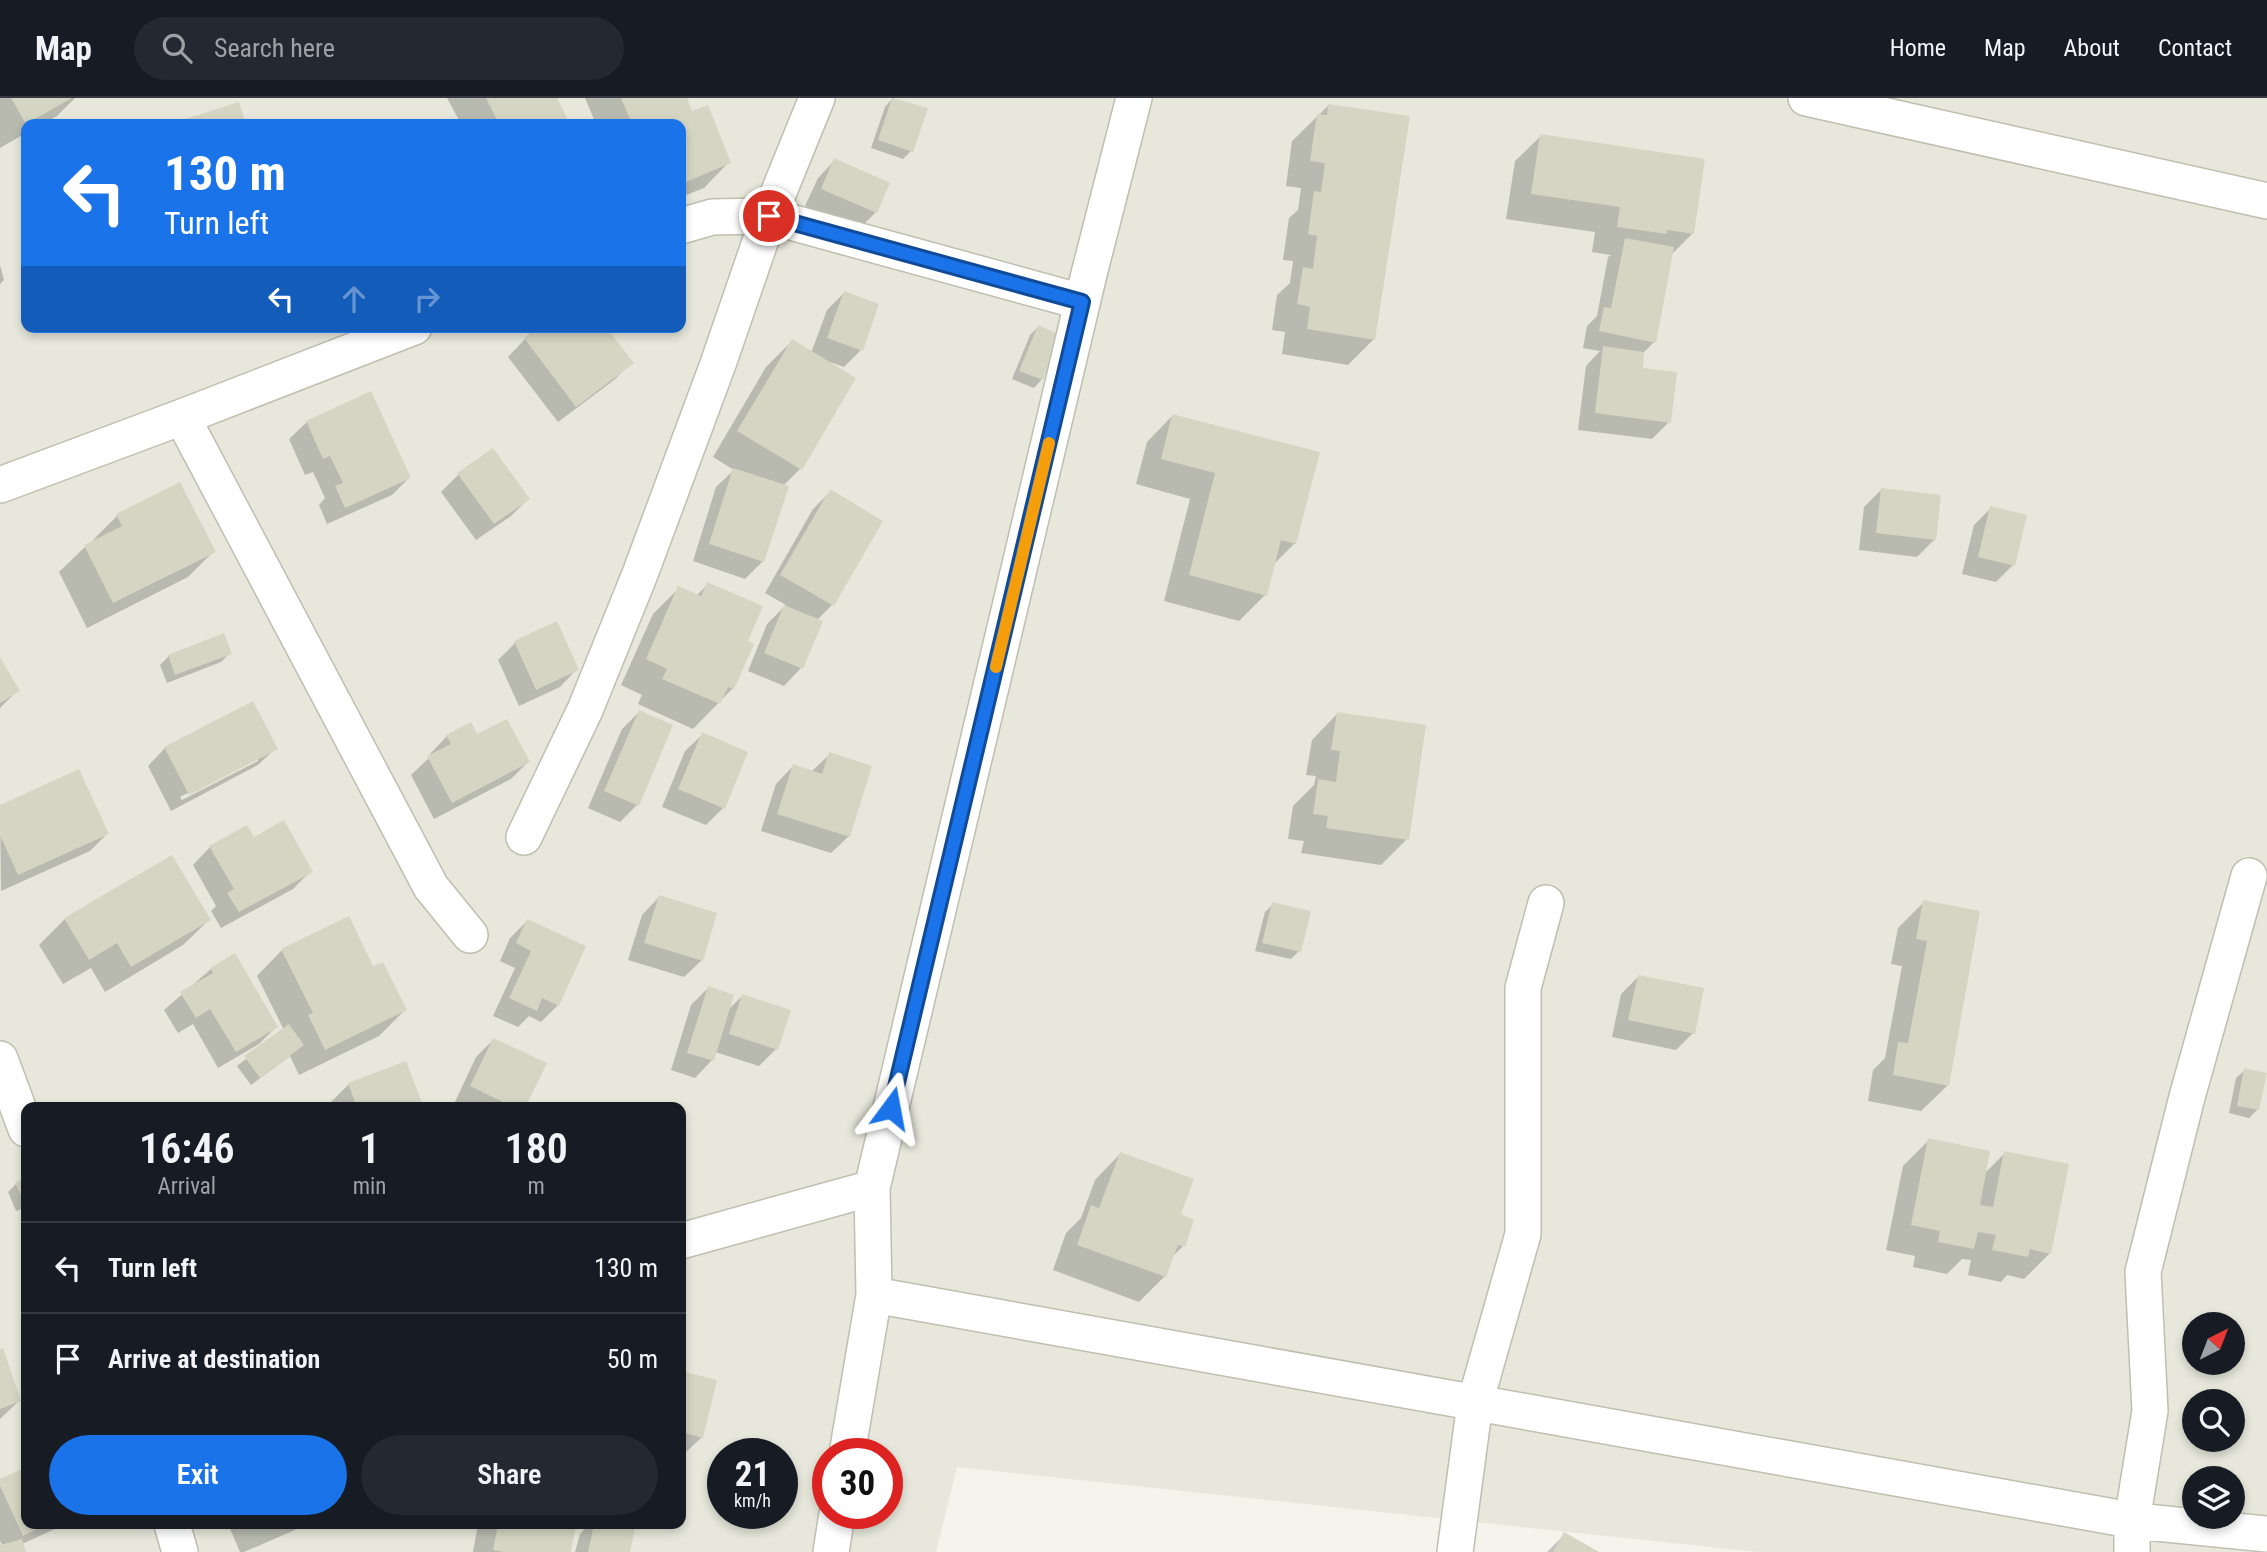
<!DOCTYPE html>
<html lang="en">
<head>
<meta charset="utf-8">
<style>
  body { margin:0; font-family:"Roboto Condensed",sans-serif; background:#242831; color:#f1f3f6; height:100vh; display:flex; flex-direction:column; font-size:26px; white-space:nowrap }
  * { box-sizing:border-box; margin:0 }
  p { font-size:23px; color:#9ea1a6 }
  .icon { flex:none; width:38px; height:38px; fill:none; stroke:currentColor; stroke-width:2; stroke-linecap:round; stroke-linejoin:round }
  .map { position:relative; flex:1; overflow:hidden }
  .drawer { position:absolute; left:21px; top:1004px; width:665px; height:427px; display:flex; flex-direction:column; background:#171b24; border-radius:14px; box-shadow:0 4px 10px #0003 }
  .drawer>* { flex:none }
  .guide { position:absolute; left:21px; top:21px; width:665px; height:214px; border-radius:14px; box-shadow:0 4px 10px #0003; background:#1a73e8; color:#fff; overflow:hidden }
  .needle { width:46px; rotate:42deg }
  .buttons { position:absolute; left:2182px; top:1214px; display:grid; gap:14px }
  .buttons a { display:grid; place-items:center; width:63px; height:63px; border-radius:50%; background:#171b24; box-shadow:0 4px 10px #0003; font-size:35px }
  .speed { position:absolute; left:707px; top:1340px; display:flex; gap:14px; font-size:35px; font-weight:700; text-align:center }
  .speed>* { display:grid; place-content:center; width:91px; height:91px; border-radius:50%; background:#171b24; box-shadow:0 4px 10px #0003; line-height:1 }
  .speed small { font-size:18px; font-weight:400 }
  .speed .limit { border:10px solid #d22; background:#fff; color:#111 }
  .pin { position:absolute; display:grid; place-items:center; width:60px; height:60px; color:#fff; margin:-30px; border:4px solid #fff; border-radius:50%; box-shadow:0 2px 7px #0007 }
  .me { position:absolute; width:77px; margin:-38px; rotate:13deg; stroke-linejoin:round; filter:drop-shadow(0 0 5px #0008) }
  .turn { display:flex; align-items:center; gap:24px; height:147px; padding:0 28px; font-size:32px }
  .turn .icon { width:91px; height:91px; stroke-width:2.5 }
  .turn b { display:block; font-size:49px; line-height:60px }
  .lanes { display:flex; align-items:center; height:66px; padding:0 28px; background:#0003; justify-content:center; gap:35px; direction:ltr }
  .lanes .off { opacity:.35 }
  .eta { display:flex; justify-content:space-evenly; align-items:center; height:119px; text-align:center }
  .eta b { font-size:42px; font-weight:600; line-height:49px }
  .button { display:flex; gap:14px; margin-top:auto; padding:14px 28px }
  .button a { flex:1; height:80px; border-radius:42px; background:#1a73e8; color:#fff; font-size:28px; font-weight:600; line-height:80px; text-align:center }
  .button a+a { background:#242831; color:#f1f3f6 }
  ul { padding:0; list-style:none }
  li { display:flex; align-items:center; gap:21px; height:91px; padding:0 28px; border-top:2px solid #363941 }
  li div { flex:1 }
  li b { display:block; font-size:26px }
  li em { font-style:normal }
  header { display:flex; align-items:center; gap:42px; box-sizing:border-box; height:98px; padding:0 35px; background:#171b24; border-bottom:2px solid #363941 }
  header strong { font-size:33px }
  nav { display:flex; gap:38px; margin-inline-start:auto; font-size:24px }
  .search { width:490px; height:63px; background:#242831; display:flex; align-items:center; gap:18px; box-sizing:border-box; padding:0 24px; border-radius:38px; color:#9ea1a6; font-size:26px }
  .map>svg:first-child { display:block }
  .residential { fill:#e7e8db; fill-rule:evenodd }
  .shadow { fill:#0003; fill-rule:evenodd }
  .building { fill:#d5d5c3 }
  .lines { fill:none; stroke-linecap:round; stroke-linejoin:round }
  .street-casing { stroke:#bebfaf; stroke-width:38 }
  .street { stroke:#fff; stroke-width:35 }
  .route-casing { stroke:#114b97; stroke-width:18 }
  .route { stroke:#1a73e8; stroke-width:12 }
  .slow { stroke:#f59e0b; stroke-width:12 }
</style>
</head>
<body>
<header>
<strong>Map</strong>
<div class="search"><svg class="icon" aria-label="search" viewBox="0 0 24 24"><circle cx="10" cy="10" r="6"/><path d="M15 15l6 6"/></svg>Search here</div>
<nav><a>Home</a><a>Map</a><a>About</a><a>Contact</a></nav>
</header>
<div class="map">
<svg width="2267" height="1454" viewBox="0 0 2267 1454">
  <rect width="100%" height="100%" fill="#f4f4ec"/>
  <path class="residential" d="M 0,0 L 2267,0 L 2267,1454 L 1757,1454 L 957,1369 L 936,1454 L 0,1454 ZM 26,26 L 681,26 L 681,229 L 26,229 ZM 26,1010 L 681,1010 L 681,1426 L 26,1426 ZM 2194,1227 L 2233,1227 L 2233,1265 L 2194,1265 ZM 2194,1304 L 2233,1304 L 2233,1342 L 2194,1342 ZM 723,1356 L 782,1356 L 782,1416 L 723,1416 ZM 828,1356 L 887,1356 L 887,1416 L 828,1416 ZM 2194,1381 L 2233,1381 L 2233,1419 L 2194,1419 Z"/>
  <path class="shadow" d="M 0,0 L 75,0 L 57,18 L 43,26 L 26,26 L 26,35 L 0,50 Z
    M 447,0 L 555,0 L 568,26 L 461,26 Z
    M 585,0 L 685,0 L 691,15 L 729,64 L 704,90 L 681,99 L 681,26 L 596,26 Z
    M 893,0 L 911,53 L 903,61 L 871,50 L 885,9 Z
    M 1329,7 L 1374,241 L 1348,267 L 1282,256 L 1285,234 L 1272,232 L 1277,197 L 1290,185 L 1293,163 L 1283,162 L 1289,120 L 1298,112 L 1301,90 L 1286,88 L 1292,43 Z
    M 1541,38 L 1693,135 L 1671,157 L 1654,244 L 1642,256 L 1641,272 L 1669,324 L 1652,341 L 1578,332 L 1586,268 L 1600,253 L 1583,250 L 1587,228 L 1597,218 L 1608,159 L 1611,157 L 1592,154 L 1595,134 L 1506,121 L 1515,63 Z
    M 835,62 L 876,114 L 859,131 L 805,108 L 818,80 Z
    M 0,167 L 4,182 L 0,186 Z
    M 844,195 L 861,252 L 844,269 L 830,264 L 800,371 L 783,388 L 763,463 L 745,481 L 693,463 L 716,389 L 734,372 L 713,359 L 766,269 L 792,243 L 811,255 L 827,212 Z
    M 1038,229 L 1042,281 L 1034,290 L 1012,281 L 1030,237 Z
    M 525,241 L 631,265 L 614,282 L 558,324 L 508,259 Z
    M 1172,318 L 1295,445 L 1273,467 L 1265,497 L 1239,523 L 1164,503 L 1190,401 L 1136,386 L 1147,344 Z
    M 307,324 L 409,380 L 392,397 L 327,426 L 319,407 L 325,400 L 313,374 L 305,377 L 289,341 Z
    M 459,376 L 528,401 L 511,418 L 476,442 L 441,394 Z
    M 1881,392 L 1935,441 L 1917,459 L 1859,452 L 1864,409 Z
    M 830,394 L 832,507 L 817,522 L 821,524 L 801,570 L 784,588 L 748,573 L 767,526 L 786,507 L 765,495 L 813,411 Z
    M 1991,410 L 2013,467 L 1996,484 L 1962,476 L 1974,427 Z
    M 117,418 L 214,453 L 188,479 L 87,530 L 59,474 L 85,449 L 92,445 L 92,443 Z
    M 708,486 L 746,544 L 733,590 L 693,631 L 638,606 L 642,597 L 621,587 L 653,516 L 679,490 L 696,498 Z
    M 515,545 L 577,571 L 560,589 L 519,608 L 498,562 Z
    M 230,555 L 221,564 L 167,585 L 160,567 L 169,558 Z
    M 0,563 L 18,592 L 0,610 Z
    M 639,614 L 637,707 L 620,724 L 588,710 L 622,631 Z
    M 1337,616 L 1407,741 L 1381,767 L 1301,755 L 1304,743 L 1288,741 L 1293,708 L 1314,687 L 1316,678 L 1306,677 L 1312,642 Z
    M 703,636 L 723,710 L 706,727 L 662,709 L 685,653 Z
    M 447,638 L 476,639 L 528,664 L 511,681 L 434,721 L 411,677 L 431,658 L 430,656 Z
    M 165,650 L 276,650 L 258,667 L 171,713 L 148,668 ZM 258,659 L 258,663 L 182,702 L 180,699 Z
    M 830,656 L 849,738 L 831,755 L 761,733 L 776,686 L 793,668 L 811,674 Z
    M 0,709 L 107,736 L 90,753 L 1,793 Z
    M 210,749 L 311,773 L 293,791 L 221,830 L 211,813 L 216,808 L 193,767 Z
    M 659,799 L 702,862 L 684,879 L 628,862 L 642,817 Z
    M 1924,804 L 1947,988 L 1921,1013 L 1868,1003 L 1873,972 L 1885,960 L 1902,868 L 1891,866 L 1898,830 Z
    M 1273,806 L 1299,853 L 1291,861 L 1255,853 L 1265,814 Z
    M 65,821 L 209,822 L 183,847 L 105,894 L 91,870 L 63,886 L 39,847 Z
    M 527,823 L 558,907 L 541,924 L 529,918 L 518,929 L 493,918 L 515,870 L 500,863 L 510,840 Z
    M 282,852 L 372,871 L 405,912 L 379,938 L 299,977 L 290,958 L 251,987 L 237,968 L 284,932 L 257,878 Z
    M 211,871 L 276,929 L 259,946 L 218,970 L 193,926 L 178,935 L 164,912 Z
    M 1638,879 L 1693,935 L 1676,952 L 1612,939 L 1621,896 Z
    M 708,890 L 727,913 L 742,898 L 776,951 L 759,968 L 715,954 L 712,962 L 695,980 L 671,972 L 691,907 Z
    M 493,942 L 523,1010 L 462,1010 L 454,1006 L 476,959 Z
    M 2245,972 L 2258,1011 L 2249,1020 L 2229,1015 L 2236,980 Z
    M 349,986 L 422,1010 L 325,1010 Z
    M 1929,1042 L 1984,1076 L 2005,1055 L 2050,1155 L 2024,1181 L 2007,1177 L 2001,1184 L 1968,1177 L 1971,1162 L 1962,1161 L 1947,1176 L 1913,1169 L 1915,1158 L 1886,1152 L 1903,1068 Z
    M 1120,1056 L 1179,1117 L 1183,1148 L 1171,1160 L 1165,1178 L 1139,1204 L 1053,1172 L 1066,1135 L 1081,1120 L 1095,1082 Z
    M 26,1082 L 26,1109 L 16,1113 L 8,1094 L 16,1086 Z
    M 0,1253 L 19,1303 L 0,1321 Z
    M 681,1275 L 715,1283 L 702,1339 L 684,1356 L 681,1355 Z
    M 26,1371 L 26,1426 L 66,1426 L 22,1446 L 24,1454 L 0,1454 L 0,1449 L 3,1448 L 0,1443 L 0,1383 Z
    M 228,1426 L 300,1426 L 295,1432 L 244,1454 L 240,1454 Z
    M 478,1426 L 574,1426 L 569,1454 L 473,1454 Z
    M 589,1426 L 634,1426 L 628,1454 L 575,1454 L 580,1436 Z
    M 1565,1436 L 1595,1454 L 1547,1454 Z"/>
  <path class="building" d="M 11,0 L 72,0 L 26,26 Z
    M 486,0 L 557,0 L 570,26 L 499,26 Z
    M 621,0 L 687,0 L 692,13 L 708,7 L 731,65 L 681,86 L 681,26 L 632,26 Z
    M 892,0 L 928,10 L 913,54 L 878,42 Z
    M 239,4 L 246,26 L 169,26 Z
    M 1328,6 L 1410,18 L 1375,242 L 1307,231 L 1310,209 L 1297,206 L 1303,169 L 1313,171 L 1317,138 L 1308,136 L 1314,93 L 1321,94 L 1325,65 L 1310,63 L 1317,16 L 1327,17 Z
    M 1540,36 L 1705,61 L 1694,136 L 1667,132 L 1667,136 L 1617,129 L 1620,109 L 1531,96 Z
    M 834,60 L 890,85 L 877,115 L 821,91 Z
    M 1625,140 L 1674,149 L 1656,245 L 1599,233 L 1604,209 L 1611,210 Z
    M 844,193 L 879,206 L 863,253 L 827,240 Z
    M 1038,227 L 1061,237 L 1043,282 L 1019,273 Z
    M 538,229 L 606,229 L 634,265 L 576,309 L 524,240 Z
    M 792,241 L 856,280 L 802,372 L 737,333 Z
    M 1603,248 L 1644,254 L 1643,270 L 1677,274 L 1671,325 L 1595,315 Z
    M 371,293 L 411,380 L 345,410 L 335,388 L 343,385 L 330,358 L 323,361 L 306,323 Z
    M 1172,316 L 1320,354 L 1296,446 L 1281,442 L 1267,498 L 1189,477 L 1215,375 L 1161,361 Z
    M 493,350 L 530,401 L 494,426 L 457,375 Z
    M 733,370 L 789,388 L 764,464 L 709,446 Z
    M 180,384 L 216,454 L 113,505 L 84,447 L 122,428 L 116,416 Z
    M 1881,390 L 1941,397 L 1936,442 L 1876,435 Z
    M 830,391 L 883,423 L 834,508 L 780,477 Z
    M 1990,408 L 2027,417 L 2015,468 L 1978,459 Z
    M 707,484 L 763,508 L 748,543 L 754,546 L 734,591 L 728,589 L 720,606 L 662,581 L 667,571 L 646,561 L 678,488 L 701,498 Z
    M 784,507 L 823,523 L 803,571 L 764,555 Z
    M 557,523 L 579,572 L 536,592 L 514,543 Z
    M 224,535 L 232,556 L 175,577 L 168,557 Z
    M 0,559 L 20,593 L 0,605 Z
    M 253,603 L 278,651 L 189,697 L 164,649 Z
    M 639,612 L 673,627 L 639,708 L 604,693 Z
    M 1337,614 L 1426,627 L 1409,742 L 1326,730 L 1328,718 L 1313,716 L 1318,681 L 1336,684 L 1340,653 L 1331,652 Z
    M 507,621 L 530,664 L 452,705 L 427,658 L 451,646 L 446,637 L 471,624 L 477,636 Z
    M 702,634 L 748,654 L 725,711 L 678,691 Z
    M 829,654 L 872,668 L 850,739 L 777,716 L 793,666 L 822,676 Z
    M 79,671 L 109,736 L 18,777 L 0,737 L 0,707 Z
    M 284,722 L 313,774 L 239,814 L 227,795 L 234,791 L 209,748 L 247,727 L 254,739 Z
    M 172,757 L 211,822 L 131,869 L 117,845 L 89,862 L 64,820 Z
    M 659,797 L 717,815 L 703,863 L 644,845 Z
    M 1923,802 L 1980,813 L 1949,988 L 1893,977 L 1898,944 L 1908,945 L 1927,843 L 1916,841 Z
    M 1272,804 L 1311,813 L 1301,854 L 1262,845 Z
    M 349,818 L 373,868 L 383,864 L 407,912 L 325,952 L 308,917 L 313,915 L 281,851 Z
    M 527,821 L 586,848 L 559,908 L 542,900 L 537,913 L 509,900 L 531,853 L 516,845 Z
    M 235,855 L 278,929 L 236,954 L 210,911 L 196,920 L 180,894 L 213,875 L 210,870 Z
    M 1638,877 L 1704,890 L 1695,936 L 1628,922 Z
    M 708,888 L 734,897 L 714,963 L 687,955 Z
    M 742,896 L 791,912 L 778,952 L 729,936 Z
    M 289,926 L 304,947 L 260,980 L 244,958 Z
    M 493,940 L 547,965 L 525,1010 L 515,1010 L 470,988 Z
    M 406,963 L 424,1010 L 357,1010 L 348,985 Z
    M 2244,970 L 2267,975 L 2259,1012 L 2237,1008 Z
    M 1928,1040 L 1990,1053 L 1980,1107 L 1993,1109 L 2004,1053 L 2069,1066 L 2051,1156 L 2030,1151 L 2028,1159 L 1992,1152 L 1996,1137 L 1978,1134 L 1974,1151 L 1938,1144 L 1940,1133 L 1911,1127 Z
    M 1120,1054 L 1194,1081 L 1181,1116 L 1194,1122 L 1185,1149 L 1178,1147 L 1166,1179 L 1077,1147 L 1091,1107 L 1099,1110 Z
    M 26,1080 L 26,1110 L 15,1084 Z
    M 3,1250 L 21,1303 L 0,1311 L 0,1251 Z
    M 681,1273 L 717,1282 L 703,1340 L 681,1334 Z
    M 26,1369 L 26,1426 L 48,1426 L 23,1438 L 0,1388 L 0,1381 Z
    M 498,1426 L 576,1426 L 571,1454 L 504,1454 L 493,1452 Z
    M 594,1426 L 636,1426 L 630,1454 L 588,1454 Z
    M 1564,1434 L 1599,1454 L 1553,1454 Z
    M 22,1441 L 26,1454 L 0,1454 L 0,1447 Z"/>
  <g class="lines">
    <defs>
      <path id="street" d="M 1806,0 L 2267,103
        M 681,128 L 712,119 L 769,118 L 1082,204
        M 182,319 L 431,789 L 470,837
        M 0,387 L 182,319 L 414,229
        M 524,739 L 585,612 L 640,476 L 718,266 L 769,118 L 817,0
        M 0,961 L 26,1031
        M 681,1143 L 872,1090
        M 874,1197 L 2136,1423 L 2267,1436
        M 847,1356 L 874,1197 L 872,1090 L 1089,176 L 1134,0
        M 172,1426 L 180,1454
        M 831,1454 L 837,1416
        M 1455,1454 L 1475,1305 L 1523,1136 L 1523,890 L 1546,805
        M 2132,1454 L 2132,1423 L 2150,1313 L 2143,1174 L 2187,999 L 2249,778"/>
    </defs>
    <use href="#street" class="street-casing"/>
    <use href="#street" class="street"/>
  </g>
  <g class="lines">
    <defs>
      <path id="route" d="M 769,118 L 1082,204 L 891,1010"/>
    </defs>
    <use href="#route" class="route-casing"/>
    <use href="#route" class="route"/>
    <path class="slow" d="M 996,569 L 1049,345"/>
  </g>
</svg>
<div class="buttons">
<a><svg class="needle" viewBox="-14 -14 28 28"><path d="M0-13l5 13h-10z" fill="#e53935"/><path d="M0 13l5-13h-10z" fill="#9ea1a6"/></svg></a>
<a><svg class="icon" aria-label="search" viewBox="0 0 24 24"><circle cx="10" cy="10" r="6"/><path d="M15 15l6 6"/></svg></a>
<a><svg class="icon" aria-label="layers" viewBox="0 0 24 24"><path d="M12 4l9 5-9 5-9-5zM3 14l9 5 9-5"/></svg></a>
</div>
<div class="speed"><div>21<small>km/h</small></div><div class="limit">30</div></div>
<div class="pin" style="left:769px;top:118px;background:#d93025"><svg class="icon" aria-label="arrive" viewBox="0 0 24 24"><path d="M6 21V4h12l-3 4 3 4H6"/></svg></div>
<svg class="me" style="left:891px;top:1010px" viewBox="-20 -20 40 40"><path d="M0-17L14 15 0 8-14 15z" fill="#1a73e8" stroke="#fff" stroke-width="4"/></svg>
<div class="guide">
<div class="turn"><svg class="icon" aria-label="left" viewBox="0 0 24 24"><path d="M17 20v-9H6M10 6l-5 5 5 5"/></svg><div><b>130 m</b>Turn left</div></div>
<div class="lanes"><svg class="icon" aria-label="left" viewBox="0 0 24 24"><path d="M17 20v-9H6M10 6l-5 5 5 5"/></svg><svg class="icon off" aria-label="ahead" viewBox="0 0 24 24"><path d="M12 20V5M6 11l6-6 6 6"/></svg><svg class="icon off" aria-label="right" viewBox="0 0 24 24"><path d="M7 20v-9h11M14 6l5 5-5 5"/></svg></div>
</div>
<section class="drawer">
<div class="eta">
<div><b>16:46</b><p>Arrival</p></div>
<div><b>1</b><p>min</p></div>
<div><b>180</b><p>m</p></div>
</div>
<ul>
<li><svg class="icon" aria-label="left" viewBox="0 0 24 24"><path d="M17 20v-9H6M10 6l-5 5 5 5"/></svg><div><b>Turn left</b></div><em>130 m</em></li>
<li><svg class="icon" aria-label="arrive" viewBox="0 0 24 24"><path d="M6 21V4h12l-3 4 3 4H6"/></svg><div><b>Arrive at destination</b></div><em>50 m</em></li>
</ul>
<div class="button"><a>Exit</a><a>Share</a></div>
</section>
</div>
</body>
</html>
